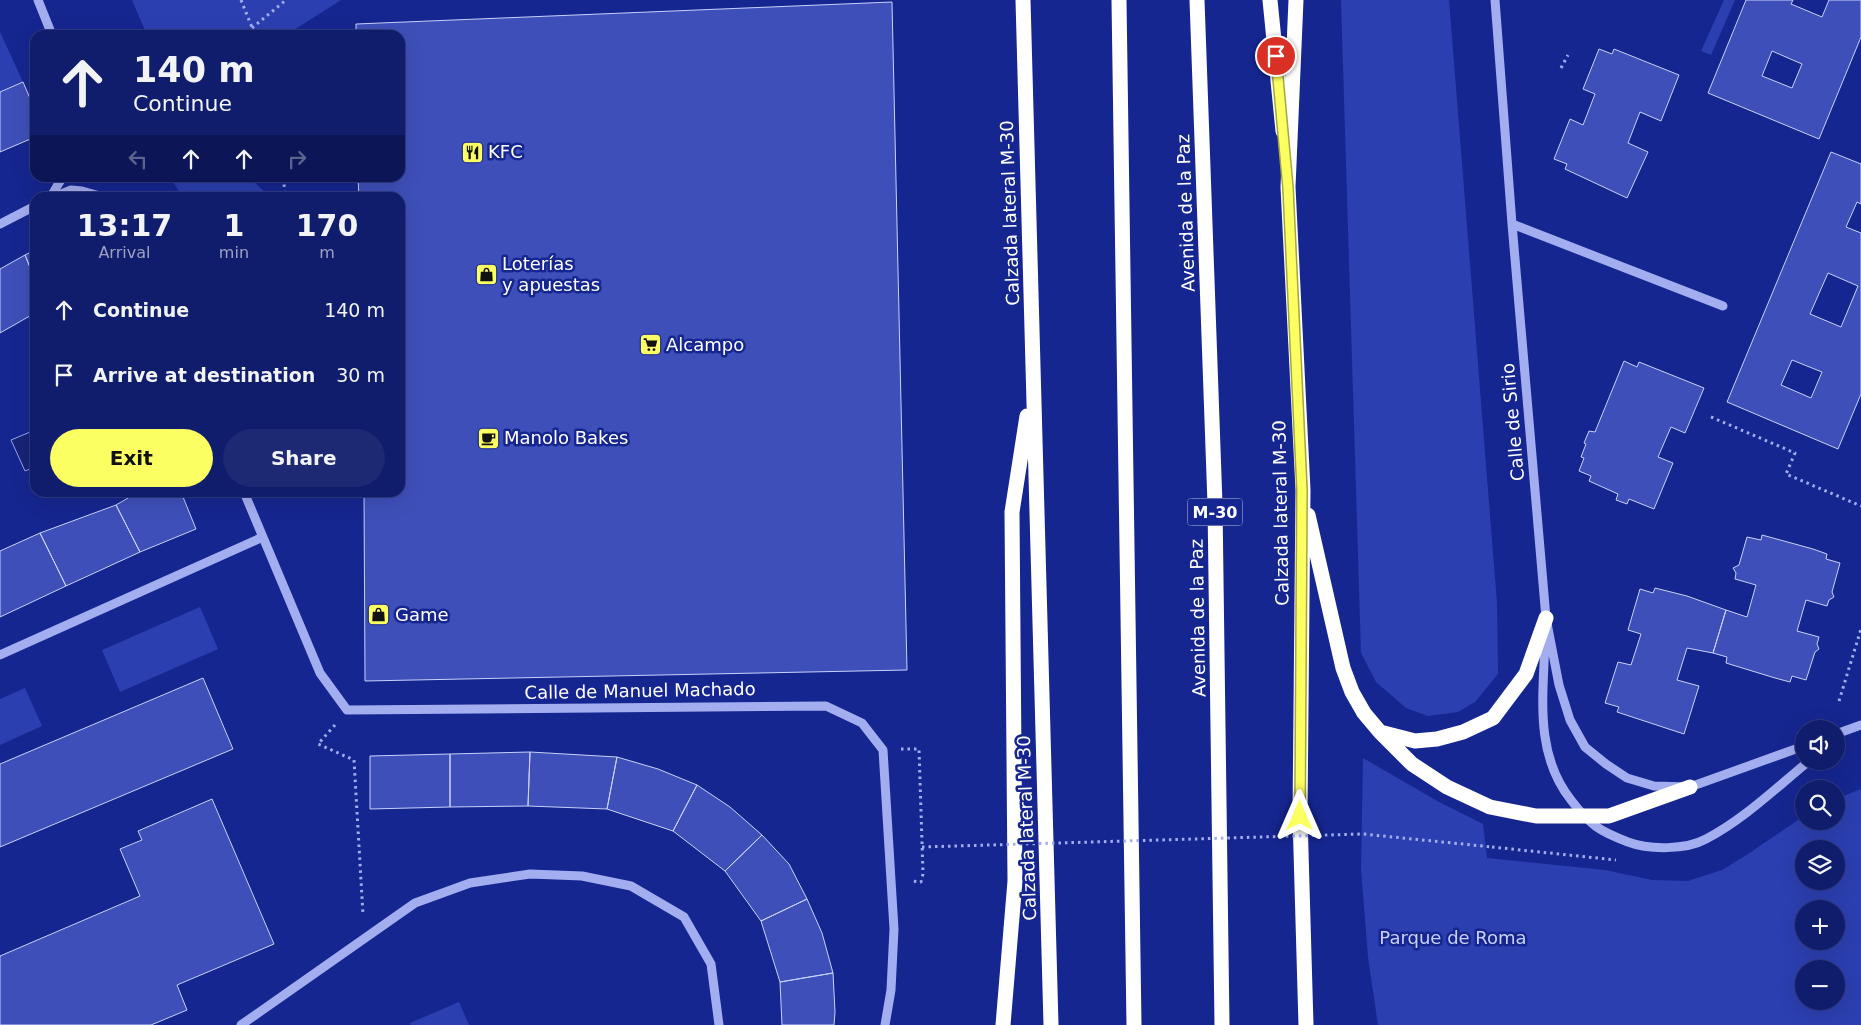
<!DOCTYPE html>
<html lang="en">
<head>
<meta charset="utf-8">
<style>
  body { margin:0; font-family:"DejaVu Sans",sans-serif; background:#1e2974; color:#f1f3f6; height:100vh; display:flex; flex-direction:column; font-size:19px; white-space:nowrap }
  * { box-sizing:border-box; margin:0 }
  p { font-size:16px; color:#9ca1c2 }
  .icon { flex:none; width:28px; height:28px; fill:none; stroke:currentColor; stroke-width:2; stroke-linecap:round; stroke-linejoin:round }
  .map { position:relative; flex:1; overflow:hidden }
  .panel { position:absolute; left:30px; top:192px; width:375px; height:305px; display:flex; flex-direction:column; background:#101c6c; border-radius:15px; box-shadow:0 5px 20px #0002,0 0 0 1px #303a7f }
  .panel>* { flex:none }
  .guide { position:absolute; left:30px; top:30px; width:375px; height:152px; border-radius:15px; box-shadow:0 5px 20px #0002,0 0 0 1px #303a7f; background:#101c6c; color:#f1f3f6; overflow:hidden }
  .fabs { position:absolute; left:1795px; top:720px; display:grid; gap:10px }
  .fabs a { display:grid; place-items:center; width:50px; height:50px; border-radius:50%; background:#101c6c; box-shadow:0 5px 20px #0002,0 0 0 1px #303a7f; font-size:25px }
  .pin { position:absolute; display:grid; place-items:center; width:42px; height:42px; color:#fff; margin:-21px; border:2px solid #fff; border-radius:50%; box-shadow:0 1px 5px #0007 }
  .me { position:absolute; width:55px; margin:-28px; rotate:0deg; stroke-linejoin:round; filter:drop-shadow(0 0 4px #0008) }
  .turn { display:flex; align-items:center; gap:18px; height:105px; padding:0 20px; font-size:22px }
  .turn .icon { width:65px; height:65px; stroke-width:2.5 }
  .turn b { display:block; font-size:35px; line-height:42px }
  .lanes { display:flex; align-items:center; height:48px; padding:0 20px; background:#0003; justify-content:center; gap:25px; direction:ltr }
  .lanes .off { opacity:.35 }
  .eta { display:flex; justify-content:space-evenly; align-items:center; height:85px; text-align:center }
  .eta b { font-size:30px; font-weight:600; line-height:35px }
  .action { display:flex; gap:10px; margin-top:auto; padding:10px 20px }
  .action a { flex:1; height:58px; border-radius:30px; background:#fcff62; color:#111; font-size:20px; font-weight:600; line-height:58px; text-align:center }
  .action a+a { background:#1e2974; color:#f1f3f6 }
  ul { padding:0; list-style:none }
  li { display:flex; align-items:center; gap:15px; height:65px; padding:0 20px }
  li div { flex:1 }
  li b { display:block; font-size:19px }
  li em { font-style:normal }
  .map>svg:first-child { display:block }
  .green { fill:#2c3fb0; fill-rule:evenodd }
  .water { fill:#182375; stroke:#95a4f3 }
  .building { fill:#3e4fb9; stroke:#c9d1fb; fill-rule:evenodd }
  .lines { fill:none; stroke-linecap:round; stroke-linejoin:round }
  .path { stroke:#a3aef0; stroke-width:3; stroke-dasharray:2.5 4; stroke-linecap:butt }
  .minor { stroke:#a3aef0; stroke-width:9 }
  .highway { stroke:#fff; stroke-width:15 }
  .path-bridge { stroke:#a3aef0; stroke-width:3; stroke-dasharray:2.5 4; stroke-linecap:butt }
  .route-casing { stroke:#a4a640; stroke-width:12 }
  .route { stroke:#fcff62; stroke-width:9 }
  .labels { text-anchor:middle; stroke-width:5; stroke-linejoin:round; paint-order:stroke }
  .shield { fill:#162690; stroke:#b9bede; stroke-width:1 }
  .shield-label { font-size:16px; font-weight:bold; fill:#fff }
  .poi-label { font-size:18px; fill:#fff; stroke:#162690; text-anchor:start }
  .street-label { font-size:18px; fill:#fff; stroke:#162690 }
  .park-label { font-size:18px; fill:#c9d1fb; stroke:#162690 }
</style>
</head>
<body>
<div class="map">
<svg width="1861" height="1025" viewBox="0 0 1861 1025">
  <rect width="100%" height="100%" fill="#162690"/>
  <path class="green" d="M 132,0 L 341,0 L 286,35 L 147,35 Z
    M 1341,0 L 1449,0 L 1497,603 L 1498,674 L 1475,702 L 1458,712 L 1428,716 L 1406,708 L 1376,682 L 1361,653 Z
    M 1724,0 L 1735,0 L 1711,55 L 1701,51 Z
    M 0,32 L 23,82 L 0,92 Z
    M 171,178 L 252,178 L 256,184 L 264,191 L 251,197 L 182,197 Z
    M 200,607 L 218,649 L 120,692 L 102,650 Z
    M 25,688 L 42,726 L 0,745 L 0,699 Z
    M 1363,758 L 1439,802 L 1483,824 L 1487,858 L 1605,870 L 1652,880 L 1688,881 L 1722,870 L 1748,854 L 1804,816 L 1804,821 L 1836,821 L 1836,799 L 1861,789 L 1861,1025 L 1378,1025 L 1368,957 L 1361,869 ZM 1804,849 L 1836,849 L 1836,881 L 1804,881 ZM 1804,909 L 1836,909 L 1836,941 L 1804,941 ZM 1804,969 L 1836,969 L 1836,1001 L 1804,1001 Z
    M 459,1002 L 469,1025 L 411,1025 L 410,1023 Z"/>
  <path class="water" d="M 35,430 L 35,467 L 25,471 L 11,440 Z"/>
  <path class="building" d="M 1746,0 L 1793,0 L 1791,4 L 1822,17 L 1829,0 L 1861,0 L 1861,37 L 1819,139 L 1708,93 ZM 1772,51 L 1802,64 L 1792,88 L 1762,76 Z
    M 892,2 L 907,670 L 365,681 L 364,492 L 400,492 L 400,198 L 359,198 L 358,178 L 400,178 L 400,35 L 356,35 L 356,24 Z
    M 1599,49 L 1612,54 L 1614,49 L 1679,75 L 1661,121 L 1640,112 L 1628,143 L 1648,152 L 1627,198 L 1565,169 L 1567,164 L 1554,159 L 1570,119 L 1583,125 L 1595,94 L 1583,89 Z
    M 23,82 L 35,110 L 35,137 L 0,152 L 0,92 Z
    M 1831,152 L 1861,164 L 1861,204 L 1857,202 L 1846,227 L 1861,233 L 1861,394 L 1838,449 L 1727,402 ZM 1828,273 L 1858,286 L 1841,327 L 1810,314 ZM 1792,360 L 1822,372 L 1811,398 L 1781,385 Z
    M 35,250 L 35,280 L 25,255 Z
    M 25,255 L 35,280 L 35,313 L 0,333 L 0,269 Z
    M 1624,361 L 1637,367 L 1639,362 L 1704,388 L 1685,433 L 1671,427 L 1658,457 L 1673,463 L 1654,509 L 1629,499 L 1627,504 L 1616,500 L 1618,494 L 1589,481 L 1591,476 L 1579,471 L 1584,458 L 1581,457 L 1586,444 L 1584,443 L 1589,431 L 1595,432 Z
    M 125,492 L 181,492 L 196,529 L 140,552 L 116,505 L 128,498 Z
    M 116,505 L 140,552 L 66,586 L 40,533 Z
    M 40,533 L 66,586 L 0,617 L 0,551 Z
    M 1762,535 L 1813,549 L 1827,554 L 1826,559 L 1840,563 L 1832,592 L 1834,597 L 1829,600 L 1827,606 L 1806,600 L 1797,631 L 1819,637 L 1817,644 L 1819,649 L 1815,652 L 1806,680 L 1792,676 L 1790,682 L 1775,678 L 1726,663 L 1727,657 L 1713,653 L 1726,610 L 1747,617 L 1756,585 L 1735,579 L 1736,573 L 1733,568 L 1739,565 L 1747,537 L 1761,540 Z
    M 1655,588 L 1687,596 L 1726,610 L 1713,653 L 1687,648 L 1677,680 L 1699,686 L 1684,734 L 1617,712 L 1619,707 L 1605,703 L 1618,662 L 1631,665 L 1641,634 L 1628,630 L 1640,589 L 1653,593 Z
    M 203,678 L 233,749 L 0,847 L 0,764 Z
    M 530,752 L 528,806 L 450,807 L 450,754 Z
    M 530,752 L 617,757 L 607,809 L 528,806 Z
    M 450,754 L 450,807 L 370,809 L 370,756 Z
    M 617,757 L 658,769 L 697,785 L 673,831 L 607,809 Z
    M 697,785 L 730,807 L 762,835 L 725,871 L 673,831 Z
    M 212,799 L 274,944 L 177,985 L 187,1010 L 151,1025 L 0,1025 L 0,956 L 140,896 L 120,849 L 142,840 L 138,831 Z
    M 762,835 L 789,864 L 807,899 L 761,921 L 725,871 Z
    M 807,899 L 822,933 L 833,973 L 780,982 L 761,921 Z
    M 833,973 L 835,1012 L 834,1025 L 782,1025 L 780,982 Z"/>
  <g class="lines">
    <path class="path" d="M 241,0 L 255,35
      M 252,28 L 286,0
      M 1561,68 L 1568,55
      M 283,178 L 286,198
      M 1711,417 L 1795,453 L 1786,474 L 1861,506
      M 1839,701 L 1861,629
      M 335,725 L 318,744 L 354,760 L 363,915
      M 901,749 L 919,749 L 923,874 L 921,882 L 912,881
      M 1492,847 L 1616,860"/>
    <path class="minor" d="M 38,0 L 52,35
      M 1495,0 L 1512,224 L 1546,618 L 1559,685 L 1570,720 L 1585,747 L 1606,764 L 1627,778 L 1654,786 L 1690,787 L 1804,746
      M 50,198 L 62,178
      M 52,198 L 71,190 L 82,191 L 107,198
      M 0,224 L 35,206
      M 1512,224 L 1723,306
      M 244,492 L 320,673 L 347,710 L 826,706 L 862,723 L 883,750 L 894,929 L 891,990 L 885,1025
      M 1545,636 C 1544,693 1533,752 1571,800 C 1590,825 1599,831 1628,842 C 1649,850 1686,850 1706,839 C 1743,820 1776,788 1809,761
      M 0,655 L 263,537
      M 1836,734 L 1861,725
      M 241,1025 L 415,903 L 470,883 L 530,874 L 582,876 L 631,886 L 684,917 L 711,964 L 719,1025"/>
    <path class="highway" d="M 1023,0 L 1051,1025
      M 1119,0 L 1134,1025
      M 1197,0 L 1215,504 L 1222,1025
      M 1270,0 L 1283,131
      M 1296,0 L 1288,187 L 1303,490 L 1300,816 L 1306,1025
      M 1308,515 L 1343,668 L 1352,692 L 1364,713 L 1380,732 L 1415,741 L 1437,739 L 1463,732 L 1493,718 L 1526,674 L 1546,618
      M 1380,732 L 1412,764 L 1447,787 L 1490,807 L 1536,816 L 1609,816 L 1690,787
      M 1003,1025 L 1015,881 L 1012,512 L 1027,416"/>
    <path class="path-bridge" d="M 922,847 L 1363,834 L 1492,847"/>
  </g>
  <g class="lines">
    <defs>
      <path id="route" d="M 1276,56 L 1288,188 L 1302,490 L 1300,816"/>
    </defs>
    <use href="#route" class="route-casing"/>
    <use href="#route" class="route"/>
  </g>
  <defs>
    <symbol id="restaurant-square" viewBox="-11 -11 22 22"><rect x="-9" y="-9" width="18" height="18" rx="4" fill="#fcff62" stroke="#162690"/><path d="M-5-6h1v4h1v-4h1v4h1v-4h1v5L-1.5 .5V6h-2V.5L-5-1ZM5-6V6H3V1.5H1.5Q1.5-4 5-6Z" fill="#111"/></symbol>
    <symbol id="shop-square" viewBox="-11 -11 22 22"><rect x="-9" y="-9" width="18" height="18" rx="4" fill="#fcff62" stroke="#162690"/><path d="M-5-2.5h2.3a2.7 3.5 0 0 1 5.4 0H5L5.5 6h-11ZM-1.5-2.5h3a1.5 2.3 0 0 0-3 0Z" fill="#111"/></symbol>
    <symbol id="supermarket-square" viewBox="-11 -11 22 22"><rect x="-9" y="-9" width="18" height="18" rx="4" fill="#fcff62" stroke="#162690"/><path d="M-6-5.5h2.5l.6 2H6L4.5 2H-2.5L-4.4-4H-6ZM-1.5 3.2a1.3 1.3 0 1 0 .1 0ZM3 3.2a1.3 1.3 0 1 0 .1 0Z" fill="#111"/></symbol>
    <symbol id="cafe-square" viewBox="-11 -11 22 22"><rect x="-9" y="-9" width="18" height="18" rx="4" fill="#fcff62" stroke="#162690"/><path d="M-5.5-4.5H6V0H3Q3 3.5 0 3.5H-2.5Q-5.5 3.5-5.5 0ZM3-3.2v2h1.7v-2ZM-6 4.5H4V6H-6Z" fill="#111"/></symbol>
  </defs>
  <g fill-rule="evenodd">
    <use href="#restaurant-square" x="460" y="140" width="25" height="25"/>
    <use href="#shop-square" x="474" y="262" width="25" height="25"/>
    <use href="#supermarket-square" x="638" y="332" width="25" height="25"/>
    <use href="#cafe-square" x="476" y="426" width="25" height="25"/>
    <use href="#shop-square" x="366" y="602" width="25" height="25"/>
  </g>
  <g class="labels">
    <rect class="shield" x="1187.5" y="498.5" width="55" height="27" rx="4"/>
    <g class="shield-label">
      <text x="1215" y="518">M-30</text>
    </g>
    <g class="poi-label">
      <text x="488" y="158">KFC</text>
      <text x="502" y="270">Loterías<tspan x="502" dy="21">y apuestas</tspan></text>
      <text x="666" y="351">Alcampo</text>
      <text x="504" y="444">Manolo Bakes</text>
      <text x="395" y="621">Game</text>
    </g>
    <g class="street-label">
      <text transform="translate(1010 213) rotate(-92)" y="6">Calzada lateral M-30</text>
      <text transform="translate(1186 213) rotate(-92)" y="6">Avenida de la Paz</text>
      <text transform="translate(1513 422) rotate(-95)" y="6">Calle de Sirio</text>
      <text transform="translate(1281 513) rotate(-91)" y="6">Calzada lateral M-30</text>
      <text transform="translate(1198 618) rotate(-91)" y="6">Avenida de la Paz</text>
      <text transform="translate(640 691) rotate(-1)" y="6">Calle de Manuel Machado</text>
      <text transform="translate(1027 828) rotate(-92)" y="6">Calzada lateral M-30</text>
    </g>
    <g class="park-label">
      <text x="1453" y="944">Parque de Roma</text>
    </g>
  </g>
</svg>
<div class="fabs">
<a><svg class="icon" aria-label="sound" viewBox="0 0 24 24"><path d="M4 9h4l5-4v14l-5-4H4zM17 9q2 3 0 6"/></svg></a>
<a><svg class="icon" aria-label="search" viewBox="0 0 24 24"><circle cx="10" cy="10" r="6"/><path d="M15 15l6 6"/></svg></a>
<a><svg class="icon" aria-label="layers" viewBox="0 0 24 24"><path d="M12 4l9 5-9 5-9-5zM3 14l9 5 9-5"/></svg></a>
<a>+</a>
<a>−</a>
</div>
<div class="pin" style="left:1276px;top:56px;background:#d93025"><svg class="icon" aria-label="arrive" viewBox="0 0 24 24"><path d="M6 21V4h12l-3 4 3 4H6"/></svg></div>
<svg class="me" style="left:1300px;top:816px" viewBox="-20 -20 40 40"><path d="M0-17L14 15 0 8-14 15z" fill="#fcff62" stroke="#fff" stroke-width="4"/></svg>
<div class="guide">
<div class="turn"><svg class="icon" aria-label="ahead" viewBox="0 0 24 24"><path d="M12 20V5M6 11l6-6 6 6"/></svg><div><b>140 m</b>Continue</div></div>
<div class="lanes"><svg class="icon off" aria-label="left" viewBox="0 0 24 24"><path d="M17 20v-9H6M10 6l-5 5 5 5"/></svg><svg class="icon" aria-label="ahead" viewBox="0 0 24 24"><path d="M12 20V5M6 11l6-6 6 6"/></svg><svg class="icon" aria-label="ahead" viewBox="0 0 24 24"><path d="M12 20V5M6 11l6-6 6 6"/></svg><svg class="icon off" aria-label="right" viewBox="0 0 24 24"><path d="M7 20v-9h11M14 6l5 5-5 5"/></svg></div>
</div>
<section class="panel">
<div class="eta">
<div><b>13:17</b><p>Arrival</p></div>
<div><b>1</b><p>min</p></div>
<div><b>170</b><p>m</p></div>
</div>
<ul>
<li><svg class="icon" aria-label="ahead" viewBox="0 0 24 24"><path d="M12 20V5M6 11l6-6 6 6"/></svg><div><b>Continue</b></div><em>140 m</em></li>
<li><svg class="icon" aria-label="arrive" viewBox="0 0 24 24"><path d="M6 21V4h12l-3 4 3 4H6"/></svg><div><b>Arrive at destination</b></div><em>30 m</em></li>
</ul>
<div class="action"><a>Exit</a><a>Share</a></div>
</section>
</div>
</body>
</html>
